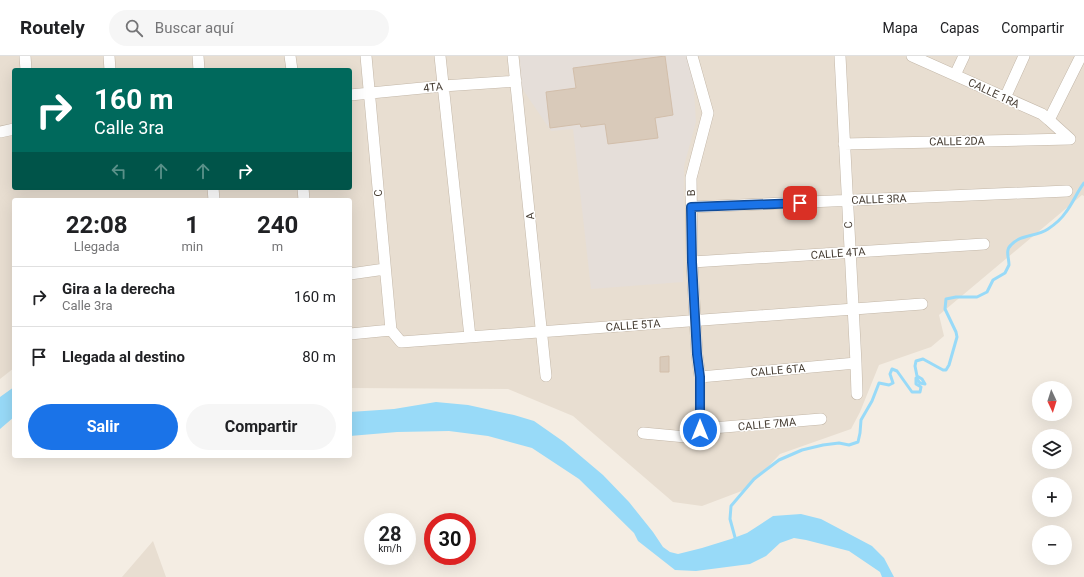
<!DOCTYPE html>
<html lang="es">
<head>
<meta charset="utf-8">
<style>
  body { margin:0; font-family:Roboto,sans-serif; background:#f6f6f6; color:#202124; height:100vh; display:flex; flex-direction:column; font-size:15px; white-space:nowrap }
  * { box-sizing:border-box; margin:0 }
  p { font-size:13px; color:#757577 }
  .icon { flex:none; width:22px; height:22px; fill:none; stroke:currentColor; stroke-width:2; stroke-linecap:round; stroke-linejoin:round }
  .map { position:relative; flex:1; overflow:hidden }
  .sheet { position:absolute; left:12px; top:142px; width:340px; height:260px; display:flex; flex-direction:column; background:#fff; border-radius:4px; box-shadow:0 4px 16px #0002 }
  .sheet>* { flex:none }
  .top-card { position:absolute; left:12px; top:12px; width:340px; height:122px; border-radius:4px; box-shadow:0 4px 16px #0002; background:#00695c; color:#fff; overflow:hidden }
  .needle { width:26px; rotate:176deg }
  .controls { position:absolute; left:1032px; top:325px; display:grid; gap:8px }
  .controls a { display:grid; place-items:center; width:40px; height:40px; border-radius:50%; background:#fff; box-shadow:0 4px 16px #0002; font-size:20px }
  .speed { position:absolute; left:364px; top:457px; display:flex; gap:8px; font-size:20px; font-weight:700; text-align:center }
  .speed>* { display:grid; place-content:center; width:52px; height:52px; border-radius:50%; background:#fff; box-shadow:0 4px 16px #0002; line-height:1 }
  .speed small { font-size:10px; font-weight:400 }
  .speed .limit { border:6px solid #d22; background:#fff; color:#111 }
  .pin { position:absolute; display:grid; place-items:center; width:34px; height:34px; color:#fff; margin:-17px; border-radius:8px; box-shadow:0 2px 6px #0006 }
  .me { position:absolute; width:44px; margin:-22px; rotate:0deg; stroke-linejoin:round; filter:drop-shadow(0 0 3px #0008) }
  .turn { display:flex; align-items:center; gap:14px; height:84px; padding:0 16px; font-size:18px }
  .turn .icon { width:52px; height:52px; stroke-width:2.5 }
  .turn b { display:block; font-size:28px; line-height:34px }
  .lanes { display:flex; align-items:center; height:38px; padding:0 16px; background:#0003; justify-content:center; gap:20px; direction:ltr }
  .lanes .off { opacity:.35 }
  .eta { display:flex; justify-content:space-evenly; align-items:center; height:68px; text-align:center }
  .eta b { font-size:24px; font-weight:700; line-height:28px }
  .cta { display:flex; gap:8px; margin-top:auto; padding:8px 16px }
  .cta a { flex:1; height:46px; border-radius:24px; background:#1a73e8; color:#fff; font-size:16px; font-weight:700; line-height:46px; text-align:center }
  .cta a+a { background:#f6f6f6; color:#202124 }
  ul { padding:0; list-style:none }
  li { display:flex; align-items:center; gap:12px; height:60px; padding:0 16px; border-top:1px solid #e0e0e0 }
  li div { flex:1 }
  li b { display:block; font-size:15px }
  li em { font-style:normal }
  header { display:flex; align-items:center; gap:24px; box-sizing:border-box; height:56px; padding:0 20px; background:#fff; border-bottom:1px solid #e0e0e0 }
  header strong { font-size:19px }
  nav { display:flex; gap:22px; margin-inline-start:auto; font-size:14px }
  .search { width:280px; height:36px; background:#f6f6f6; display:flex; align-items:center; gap:10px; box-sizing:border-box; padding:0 14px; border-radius:22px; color:#757577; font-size:15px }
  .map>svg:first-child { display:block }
  .residential { fill:#e8ded1; fill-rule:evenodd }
  .industrial { fill:#e5ded9 }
  .water { fill:#98daf8 }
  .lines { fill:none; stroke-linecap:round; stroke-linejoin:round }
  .stream { stroke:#98daf8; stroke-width:3 }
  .building { fill:#d9caba; stroke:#d2beaa }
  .minor-casing { stroke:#c3b7a8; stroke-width:12 }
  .minor { stroke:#fff; stroke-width:11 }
  .route-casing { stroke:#114b97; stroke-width:10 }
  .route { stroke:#1a73e8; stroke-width:7 }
  .labels { text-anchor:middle; stroke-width:3; stroke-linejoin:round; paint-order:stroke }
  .street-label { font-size:11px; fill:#463d33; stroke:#fff }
</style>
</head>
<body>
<header>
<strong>Routely</strong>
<div class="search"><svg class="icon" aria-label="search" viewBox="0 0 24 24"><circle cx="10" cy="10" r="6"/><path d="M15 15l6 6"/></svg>Buscar aquí</div>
<nav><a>Mapa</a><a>Capas</a><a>Compartir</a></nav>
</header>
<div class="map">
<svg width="1084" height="521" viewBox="0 0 1084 521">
  <rect width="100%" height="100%" fill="#f4ede3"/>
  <path class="residential" d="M 0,0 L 1084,0 L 1084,140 L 1082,139 L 939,259 L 944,280 L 931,291 L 879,309 L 860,356 L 851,373 L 780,398 L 747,433 L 702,450 L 673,446 L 573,360 L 508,333 L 350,332 L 350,144 L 14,144 L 14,312 L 0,323 ZM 14,14 L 350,14 L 350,132 L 14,132 Z
    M 153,485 L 166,521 L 122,521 Z"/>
  <path class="industrial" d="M 520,0 L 686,0 L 693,18 L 696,66 L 684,110 L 683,226 L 591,233 L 573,73 L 551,75 L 521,31 Z"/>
  <path class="water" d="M 14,331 L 14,361 L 0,373 L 0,341 Z
    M 436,346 L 468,349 L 514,359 L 534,365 L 564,386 L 603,419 L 629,446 L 653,476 L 663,491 L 670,496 L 678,498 L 702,492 L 731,483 L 747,477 L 773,460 L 801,458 L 821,463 L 872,490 L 884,502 L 894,521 L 882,521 L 880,516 L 849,495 L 806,484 L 794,482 L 780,487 L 766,500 L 750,508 L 696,515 L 675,514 L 638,485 L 634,477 L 579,423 L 532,392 L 488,380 L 449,375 L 397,376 L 350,380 L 350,356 L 394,353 Z"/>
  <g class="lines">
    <path class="stream" d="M 736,485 L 730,463 L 731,450 L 754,423 L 779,404 L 802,394 L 823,389 L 839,387 L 849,389 L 858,386 L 860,377 L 861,364 L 872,345 L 879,327 L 889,329 L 893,327 L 890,318 L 892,313 L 897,315 L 912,336 L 920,336 L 921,331 L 916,328 L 916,322 L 920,327 L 925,328 L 922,323 L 917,320 L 915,310 L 916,305 L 923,303 L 943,314 L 946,314 L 949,309 L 957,281 L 956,276 L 945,253 L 946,243 L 956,241 L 977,241 L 987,236 L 993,224 L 1005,217 L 1009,209 C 1009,202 1005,194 1011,189 C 1021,178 1036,181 1048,173 C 1054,169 1062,162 1066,156 C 1073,147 1077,136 1084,127"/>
  </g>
  <path class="building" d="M 665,0 L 673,59 L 655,62 L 658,82 L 608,88 L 605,68 L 581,71 L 580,68 L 550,72 L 546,36 L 576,32 L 573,12 Z
    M 669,300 L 669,316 L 660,316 L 660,301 Z"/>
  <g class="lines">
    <defs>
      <path id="minor" d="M 25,0 L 26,14
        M 109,0 L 110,14
        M 198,0 L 199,14
        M 290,0 L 292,14
        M 366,0 L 391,274
        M 440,0 L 470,281
        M 513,0 L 546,320
        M 692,0 L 708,57 L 691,122 L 692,206 L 697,298 L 700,321 L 700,373
        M 840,0 L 856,307 L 857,338
        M 912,0 L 1042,58 L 1049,64 L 1070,83
        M 955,19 L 964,0
        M 350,39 L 443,30 L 516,25
        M 1005,42 L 1024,0
        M 1049,64 L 1081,0
        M 0,76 L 14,73
        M 844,88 L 1070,83
        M 213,132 L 214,144
        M 303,132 L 304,144
        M 691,151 L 1067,135
        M 692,206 L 984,188
        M 350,218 L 385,213
        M 350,278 L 391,274 L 401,286 L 922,248
        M 700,321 L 856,307
        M 643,377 L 686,381 L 700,373 L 821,363"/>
    </defs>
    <use href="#minor" class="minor-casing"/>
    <use href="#minor" class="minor"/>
  </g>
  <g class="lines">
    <defs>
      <path id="route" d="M 700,374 L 700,321 L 697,298 L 692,206 L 691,151 L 800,147"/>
    </defs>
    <use href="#route" class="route-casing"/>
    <use href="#route" class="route"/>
  </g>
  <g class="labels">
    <g class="street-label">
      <text transform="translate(433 31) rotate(-6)" y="4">4TA</text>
      <text transform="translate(994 37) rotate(25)" y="4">CALLE 1RA</text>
      <text transform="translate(957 85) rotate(-1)" y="4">CALLE 2DA</text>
      <text transform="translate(378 137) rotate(-95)" y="4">C</text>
      <text transform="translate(691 137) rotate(-91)" y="4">B</text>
      <text transform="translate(879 143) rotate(-2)" y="4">CALLE 3RA</text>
      <text transform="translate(530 160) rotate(-96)" y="4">A</text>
      <text transform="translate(848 169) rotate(-93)" y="4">C</text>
      <text transform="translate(838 197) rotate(-4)" y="4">CALLE 4TA</text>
      <text transform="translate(633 269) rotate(-4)" y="4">CALLE 5TA</text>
      <text transform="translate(778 314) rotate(-5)" y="4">CALLE 6TA</text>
      <text transform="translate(767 368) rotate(-5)" y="4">CALLE 7MA</text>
    </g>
  </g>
</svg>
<div class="controls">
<a><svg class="needle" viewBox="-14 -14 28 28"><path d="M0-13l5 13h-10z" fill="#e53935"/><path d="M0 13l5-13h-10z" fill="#757577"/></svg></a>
<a><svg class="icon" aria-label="layers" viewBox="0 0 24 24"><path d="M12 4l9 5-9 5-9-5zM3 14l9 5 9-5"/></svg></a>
<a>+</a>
<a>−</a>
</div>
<div class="speed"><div>28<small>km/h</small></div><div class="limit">30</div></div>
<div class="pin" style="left:800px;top:147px;background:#d93025"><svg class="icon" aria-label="arrive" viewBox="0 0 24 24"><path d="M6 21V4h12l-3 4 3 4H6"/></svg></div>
<svg class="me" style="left:700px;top:374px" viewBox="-20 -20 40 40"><circle r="17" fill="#1a73e8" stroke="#fff" stroke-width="3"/><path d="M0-11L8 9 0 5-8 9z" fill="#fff"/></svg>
<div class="top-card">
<div class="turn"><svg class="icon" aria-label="right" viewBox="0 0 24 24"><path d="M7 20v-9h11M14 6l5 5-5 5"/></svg><div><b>160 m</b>Calle 3ra</div></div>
<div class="lanes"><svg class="icon off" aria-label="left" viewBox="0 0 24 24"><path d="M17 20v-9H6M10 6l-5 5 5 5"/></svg><svg class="icon off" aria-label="ahead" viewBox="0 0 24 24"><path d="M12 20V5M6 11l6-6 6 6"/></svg><svg class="icon off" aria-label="ahead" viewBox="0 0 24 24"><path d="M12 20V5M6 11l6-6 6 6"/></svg><svg class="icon" aria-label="right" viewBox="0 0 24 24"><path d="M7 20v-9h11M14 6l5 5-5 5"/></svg></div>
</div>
<section class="sheet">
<div class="eta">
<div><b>22:08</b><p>Llegada</p></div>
<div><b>1</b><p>min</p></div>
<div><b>240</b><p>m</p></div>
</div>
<ul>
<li><svg class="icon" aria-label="right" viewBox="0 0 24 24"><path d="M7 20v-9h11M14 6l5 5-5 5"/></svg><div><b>Gira a la derecha</b><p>Calle 3ra</p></div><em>160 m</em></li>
<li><svg class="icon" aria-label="arrive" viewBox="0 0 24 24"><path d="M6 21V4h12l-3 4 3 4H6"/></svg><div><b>Llegada al destino</b></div><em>80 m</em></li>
</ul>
<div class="cta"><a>Salir</a><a>Compartir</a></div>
</section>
</div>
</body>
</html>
